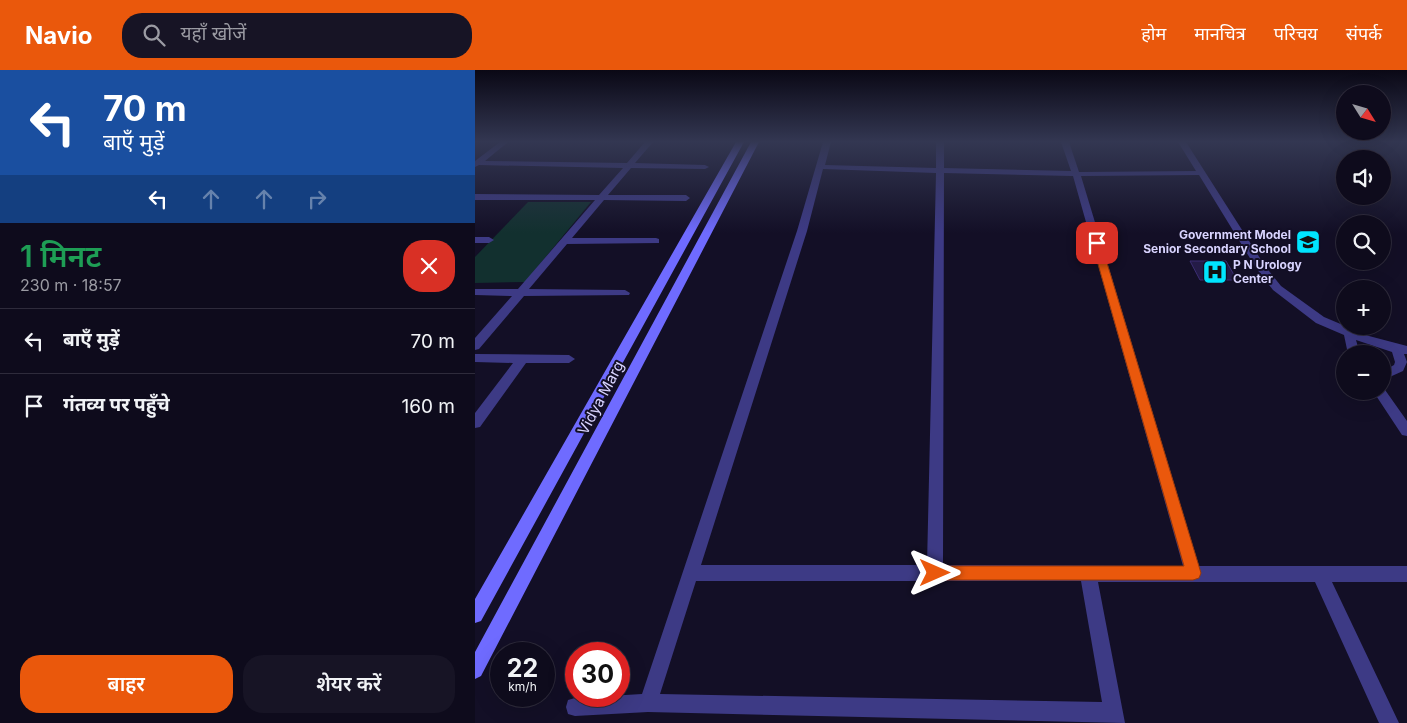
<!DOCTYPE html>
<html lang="hi">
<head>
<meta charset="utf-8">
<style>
  body { margin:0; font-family:Inter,"Noto Sans Devanagari",sans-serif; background:#171425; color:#f1f3f6; height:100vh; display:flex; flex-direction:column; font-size:19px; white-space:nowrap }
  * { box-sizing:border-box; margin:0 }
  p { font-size:16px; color:#9b9ba3 }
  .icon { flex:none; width:28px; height:28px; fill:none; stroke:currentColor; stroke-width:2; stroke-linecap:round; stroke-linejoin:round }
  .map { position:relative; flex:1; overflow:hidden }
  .details { display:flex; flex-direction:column; background:#0e0b1c; width:475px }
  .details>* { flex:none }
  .guide { background:#1a4fa0; color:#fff; overflow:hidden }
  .needle { width:32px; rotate:127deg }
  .buttons { position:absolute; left:861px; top:15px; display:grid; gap:10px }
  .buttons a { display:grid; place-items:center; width:55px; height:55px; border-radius:50%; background:#0e0b1c; box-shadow:0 5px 20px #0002,0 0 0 1px #2e2b3b; font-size:25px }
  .speed { position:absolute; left:15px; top:572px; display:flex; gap:10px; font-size:25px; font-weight:700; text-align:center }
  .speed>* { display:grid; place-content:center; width:65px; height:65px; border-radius:50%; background:#0e0b1c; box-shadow:0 5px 20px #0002,0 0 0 1px #2e2b3b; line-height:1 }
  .speed small { font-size:12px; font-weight:400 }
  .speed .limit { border:8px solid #d22; background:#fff; color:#111 }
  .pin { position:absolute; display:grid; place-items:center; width:42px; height:42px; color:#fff; margin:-21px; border-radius:10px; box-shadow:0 2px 8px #0006 }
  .me { position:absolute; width:55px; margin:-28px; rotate:90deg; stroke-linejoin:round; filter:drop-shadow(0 0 4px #0008) }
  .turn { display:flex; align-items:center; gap:18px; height:105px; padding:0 20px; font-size:22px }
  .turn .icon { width:65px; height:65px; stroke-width:2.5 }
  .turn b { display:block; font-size:35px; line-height:42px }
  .lanes { display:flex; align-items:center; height:48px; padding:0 20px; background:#0003; justify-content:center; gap:25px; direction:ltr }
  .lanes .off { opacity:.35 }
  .round { display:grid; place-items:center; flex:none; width:52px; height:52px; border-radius:20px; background:#171425 }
  .summary { display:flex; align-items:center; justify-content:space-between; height:85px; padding:0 20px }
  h1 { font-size:30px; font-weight:600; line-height:38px; color:#1e9e55 }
  .button { display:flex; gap:10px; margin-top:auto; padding:10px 20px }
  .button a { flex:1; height:58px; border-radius:20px; background:#ea580c; color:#fff; font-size:20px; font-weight:600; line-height:58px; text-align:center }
  .button a+a { background:#171425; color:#f1f3f6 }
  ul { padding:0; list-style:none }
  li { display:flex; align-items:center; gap:15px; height:65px; padding:0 20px; border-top:1px solid #2e2b3b }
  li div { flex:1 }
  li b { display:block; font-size:19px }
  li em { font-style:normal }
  header { display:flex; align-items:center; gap:30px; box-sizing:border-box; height:70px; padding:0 25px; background:#ea580c; color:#fff }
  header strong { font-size:24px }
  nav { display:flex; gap:28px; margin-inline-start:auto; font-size:18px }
  .search { width:350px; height:45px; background:#171425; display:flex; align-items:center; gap:12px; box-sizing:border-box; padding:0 18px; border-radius:20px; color:#9b9ba3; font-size:19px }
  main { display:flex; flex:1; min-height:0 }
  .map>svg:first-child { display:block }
  .green { fill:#12302f }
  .building { fill:#241b47; stroke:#3b2d73 }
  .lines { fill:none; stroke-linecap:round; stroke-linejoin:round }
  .minor { fill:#3d3a85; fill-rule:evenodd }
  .secondary { fill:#6f6bff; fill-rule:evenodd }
  .route { fill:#ea580c; stroke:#983908 }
  .labels { text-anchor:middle; stroke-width:4; stroke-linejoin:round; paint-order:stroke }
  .far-poi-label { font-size:12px; font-weight:bold; fill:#d9d4ff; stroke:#130f26; text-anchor:end }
  .street-label { font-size:15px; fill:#d9d4ff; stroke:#130f26 }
</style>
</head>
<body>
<header>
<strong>Navio</strong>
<div class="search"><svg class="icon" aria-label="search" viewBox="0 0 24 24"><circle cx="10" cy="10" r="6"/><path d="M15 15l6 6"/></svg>यहाँ खोजें</div>
<nav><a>होम</a><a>मानचित्र</a><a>परिचय</a><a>संपर्क</a></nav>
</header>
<main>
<section class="details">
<div class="guide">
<div class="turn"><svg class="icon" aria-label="left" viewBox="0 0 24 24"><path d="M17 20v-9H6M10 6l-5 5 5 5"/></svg><div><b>70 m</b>बाएँ मुड़ें</div></div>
<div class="lanes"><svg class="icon" aria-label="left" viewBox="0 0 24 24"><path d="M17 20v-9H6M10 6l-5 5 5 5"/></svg><svg class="icon off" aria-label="ahead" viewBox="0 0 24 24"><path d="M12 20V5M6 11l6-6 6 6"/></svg><svg class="icon off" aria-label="ahead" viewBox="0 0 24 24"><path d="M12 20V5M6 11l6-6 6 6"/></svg><svg class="icon off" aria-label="right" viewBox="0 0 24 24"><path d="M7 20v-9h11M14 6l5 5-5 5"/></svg></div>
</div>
<div class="summary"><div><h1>1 मिनट</h1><p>230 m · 18:57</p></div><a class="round" style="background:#d93025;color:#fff"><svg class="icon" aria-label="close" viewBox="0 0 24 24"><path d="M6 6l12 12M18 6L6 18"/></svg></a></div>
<ul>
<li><svg class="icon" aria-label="left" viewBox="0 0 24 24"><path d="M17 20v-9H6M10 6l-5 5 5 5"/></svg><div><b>बाएँ मुड़ें</b></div><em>70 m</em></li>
<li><svg class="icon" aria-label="arrive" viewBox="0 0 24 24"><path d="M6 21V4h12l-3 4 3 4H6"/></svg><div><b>गंतव्य पर पहुँचे</b></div><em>160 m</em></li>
</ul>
<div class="button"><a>बाहर</a><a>शेयर करें</a></div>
</section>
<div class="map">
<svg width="932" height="653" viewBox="0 0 932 653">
  <rect width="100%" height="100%" fill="#130f26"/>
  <path class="green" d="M 53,132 L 116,132 L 50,212 L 0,213 L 0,187 Z"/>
  <path class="building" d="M 715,191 L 751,191 L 762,210 L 725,210 Z"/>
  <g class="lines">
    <path class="minor" d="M 25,72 L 33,72 L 10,91 L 152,93 L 170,72 L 178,72 L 160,93 L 230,95 L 234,97 L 230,99 L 156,98 L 133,125 L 211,125 L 215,128 L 211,131 L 129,130 L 97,168 L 181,168 L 184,169 L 184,173 L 92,174 L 54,219 L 150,220 L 155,223 L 154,225 L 49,226 L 4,279 L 0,280 L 0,268 L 37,226 L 0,225 L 0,219 L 43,219 L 120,130 L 0,130 L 0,124 L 124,125 L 148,98 L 4,95 L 0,97 L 0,91 Z
      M 348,72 L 356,72 L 350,95 L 461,98 L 461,72 L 469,72 L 469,98 L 596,101 L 586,72 L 594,72 L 604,102 L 721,101 L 703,72 L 711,72 L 790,196 L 806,216 L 849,247 L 894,266 L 932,276 L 932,284 L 929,284 L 932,292 L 928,301 L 908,310 L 908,301 L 919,295 L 920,292 L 917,282 L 881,270 L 885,284 L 873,284 L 869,265 L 841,253 L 798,220 L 781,198 L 724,105 L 606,106 L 724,496 L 932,496 L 932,512 L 857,512 L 924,653 L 904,653 L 840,512 L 623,512 L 650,653 L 173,642 L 100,646 L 93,644 L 91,637 L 93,630 L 100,628 L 167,624 L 322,161 ZM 348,99 L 461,103 L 452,495 L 226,495 L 332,161 ZM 469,103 L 598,106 L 708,496 L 468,495 ZM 221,511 L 606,511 L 627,632 L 185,624 Z
      M 0,167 L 14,167 L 19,170 L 14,173 L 0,173 Z
      M 0,284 L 94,285 L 100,289 L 94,293 L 51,293 L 5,357 L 0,358 L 0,343 L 38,293 L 0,292 Z
      M 908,317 L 932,351 L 932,366 L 927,365 L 898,321 L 908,321 Z"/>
    <path class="secondary" d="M 261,72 L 269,72 L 6,551 L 0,553 L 0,529 Z
      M 276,72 L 284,72 L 6,606 L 0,609 L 0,582 Z"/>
  </g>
  <linearGradient id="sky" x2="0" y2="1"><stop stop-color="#0a0815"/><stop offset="0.44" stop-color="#333752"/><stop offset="1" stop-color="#333752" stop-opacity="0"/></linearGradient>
  <rect width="932" height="163" fill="url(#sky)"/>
  <path class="route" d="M 622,171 L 626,173 L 726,503 L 724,508 L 718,510 L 460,510 L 455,508 L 453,503 L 455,498 L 460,496 L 709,496 L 617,173 Z"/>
  <defs>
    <symbol id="school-square" viewBox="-11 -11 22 22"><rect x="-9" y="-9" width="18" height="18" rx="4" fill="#00e5ff" stroke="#130f26"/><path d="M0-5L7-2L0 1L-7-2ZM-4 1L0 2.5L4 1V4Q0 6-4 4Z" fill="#111"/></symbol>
    <symbol id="hospital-square" viewBox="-11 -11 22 22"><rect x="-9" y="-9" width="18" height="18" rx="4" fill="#00e5ff" stroke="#130f26"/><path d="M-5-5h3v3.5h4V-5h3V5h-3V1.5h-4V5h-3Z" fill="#111"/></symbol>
  </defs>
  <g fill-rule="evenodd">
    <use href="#school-square" x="819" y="158" width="28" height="28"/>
    <use href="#hospital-square" x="726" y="188" width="28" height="28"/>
  </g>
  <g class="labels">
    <g class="far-poi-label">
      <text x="816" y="169">Government Model<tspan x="816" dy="14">Senior Secondary School</tspan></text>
      <text x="758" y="199" text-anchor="start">P N Urology<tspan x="758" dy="14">Center</tspan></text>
    </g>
    <g class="street-label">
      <text transform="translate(126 328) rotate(-62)" y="5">Vidya Marg</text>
    </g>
  </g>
</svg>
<div class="buttons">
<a><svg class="needle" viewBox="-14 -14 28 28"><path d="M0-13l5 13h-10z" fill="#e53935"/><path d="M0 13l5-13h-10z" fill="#9b9ba3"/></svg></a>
<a><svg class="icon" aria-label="sound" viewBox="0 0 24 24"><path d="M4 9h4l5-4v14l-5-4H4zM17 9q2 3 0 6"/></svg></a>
<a><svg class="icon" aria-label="search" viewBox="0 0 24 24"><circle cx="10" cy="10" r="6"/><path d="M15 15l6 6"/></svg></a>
<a>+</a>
<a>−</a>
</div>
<div class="speed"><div>22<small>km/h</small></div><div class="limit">30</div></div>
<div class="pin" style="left:622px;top:173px;background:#d93025"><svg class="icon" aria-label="arrive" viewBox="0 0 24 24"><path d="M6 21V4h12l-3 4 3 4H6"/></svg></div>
<svg class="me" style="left:460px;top:503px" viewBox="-20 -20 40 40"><path d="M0-17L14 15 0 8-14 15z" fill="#ea580c" stroke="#fff" stroke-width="4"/></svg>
</div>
</main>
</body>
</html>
